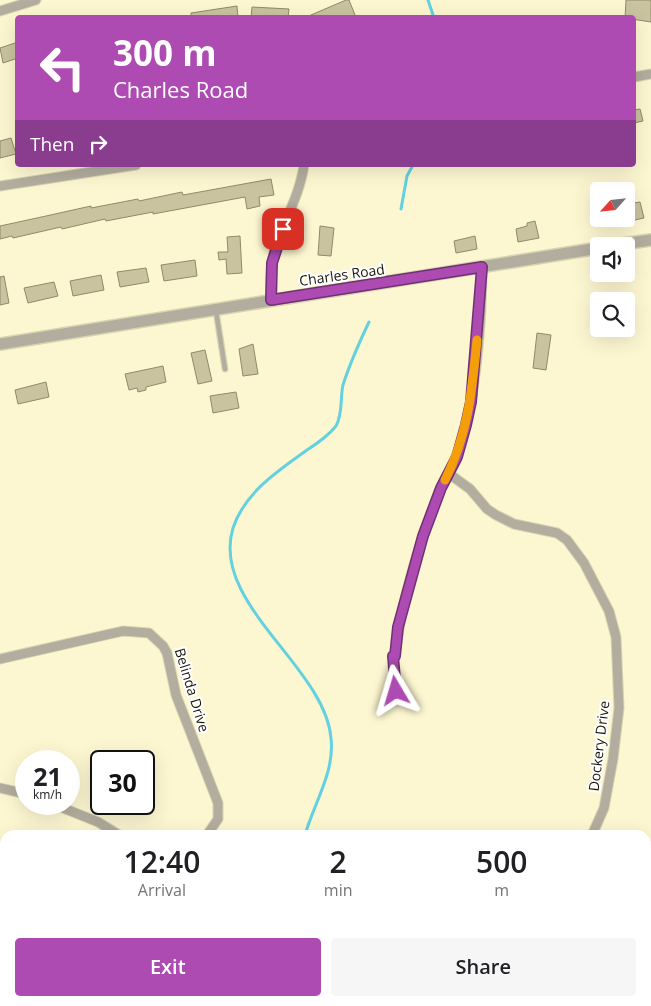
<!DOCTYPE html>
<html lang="en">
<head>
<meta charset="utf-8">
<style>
  body { margin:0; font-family:"Open Sans",sans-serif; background:#f6f6f6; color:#202124; height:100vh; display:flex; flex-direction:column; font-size:19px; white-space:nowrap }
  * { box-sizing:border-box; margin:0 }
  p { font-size:16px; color:#757577 }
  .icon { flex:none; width:28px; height:28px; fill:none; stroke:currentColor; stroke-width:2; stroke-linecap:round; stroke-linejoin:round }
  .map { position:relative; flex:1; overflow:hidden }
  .details { position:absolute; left:0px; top:830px; width:651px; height:176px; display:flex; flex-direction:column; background:#fff; border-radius:15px 15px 0 0; box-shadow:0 5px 20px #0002 }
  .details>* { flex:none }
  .guide { position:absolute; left:15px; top:15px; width:621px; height:152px; border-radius:5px; box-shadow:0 5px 20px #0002; background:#ad4bb2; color:#fff; overflow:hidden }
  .needle { width:32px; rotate:243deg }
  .tools { position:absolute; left:590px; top:182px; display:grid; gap:10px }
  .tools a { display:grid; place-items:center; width:45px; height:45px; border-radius:5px; background:#fff; box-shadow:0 5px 20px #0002; font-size:25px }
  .speed { position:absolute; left:15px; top:750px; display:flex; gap:10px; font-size:25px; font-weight:700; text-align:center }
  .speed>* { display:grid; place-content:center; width:65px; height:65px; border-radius:50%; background:#fff; box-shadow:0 5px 20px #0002; line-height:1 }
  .speed small { font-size:12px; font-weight:400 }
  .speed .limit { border:2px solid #111; border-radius:8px; background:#fff; color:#111 }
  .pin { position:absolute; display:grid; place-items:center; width:42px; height:42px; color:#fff; margin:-21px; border-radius:10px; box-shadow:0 2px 8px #0006 }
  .me { position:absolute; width:55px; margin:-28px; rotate:353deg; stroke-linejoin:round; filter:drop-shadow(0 0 4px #0008) }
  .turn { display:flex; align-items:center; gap:18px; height:105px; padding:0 15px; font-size:22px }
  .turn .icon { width:65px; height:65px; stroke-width:2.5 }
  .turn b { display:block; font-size:35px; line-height:42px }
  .then { display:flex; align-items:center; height:48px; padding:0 15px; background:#0003; gap:10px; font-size:19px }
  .eta { display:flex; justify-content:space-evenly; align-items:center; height:85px; text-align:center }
  .eta b { font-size:30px; font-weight:600; line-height:35px }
  .action { display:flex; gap:10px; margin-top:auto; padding:10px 15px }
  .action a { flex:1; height:58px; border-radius:5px; background:#ad4bb2; color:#fff; font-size:20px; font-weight:600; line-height:58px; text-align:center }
  .action a+a { background:#f6f6f6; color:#202124 }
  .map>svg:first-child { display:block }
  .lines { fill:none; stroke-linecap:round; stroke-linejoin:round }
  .stream { stroke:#63d1df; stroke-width:3 }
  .building { fill:#cac3a0; stroke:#908a68 }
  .service-casing { stroke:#d8d3b1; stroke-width:7 }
  .minor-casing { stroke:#d8d3b1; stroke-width:11 }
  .tertiary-casing { stroke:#d8d3b1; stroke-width:14 }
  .service { stroke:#b2ad9e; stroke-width:4.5 }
  .minor { stroke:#b2ad9e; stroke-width:9 }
  .tertiary { stroke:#b2ad9e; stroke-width:11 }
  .route-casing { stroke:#703174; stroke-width:12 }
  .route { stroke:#ad4bb2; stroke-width:9 }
  .slow { stroke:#f59e0b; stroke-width:9 }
  .labels { text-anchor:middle; stroke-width:4; stroke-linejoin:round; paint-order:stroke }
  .street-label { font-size:14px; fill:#181608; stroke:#fff }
</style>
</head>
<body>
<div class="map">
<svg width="651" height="1006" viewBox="0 0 651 1006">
  <rect width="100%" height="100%" fill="#fdf7d1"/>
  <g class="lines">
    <path class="stream" d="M 428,0 L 434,18
      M 401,209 L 407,176 L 413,165
      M 305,835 C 314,803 335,772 331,738 C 325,667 210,603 233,528 C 245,492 278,471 307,450 C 318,443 328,436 336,426 C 343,414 340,398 343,385 C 350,363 359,343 369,322
      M 196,1006 L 201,1001"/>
  </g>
  <path class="building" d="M 346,0 L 349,0 L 355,15 L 348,18 L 304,18 Z
    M 626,0 L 651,0 L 651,22 L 625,18 Z
    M 237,6 L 238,18 L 191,18 L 191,13 Z
    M 252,7 L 289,9 L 288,18 L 251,18 Z
    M 18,42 L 18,58 L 3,63 L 0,48 Z
    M 640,109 L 643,121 L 634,123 L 634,110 Z
    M 11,138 L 16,154 L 0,158 L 0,141 Z
    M 271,179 L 274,195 L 259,197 L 260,206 L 247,209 L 245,197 L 153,214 L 153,212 L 106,221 L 105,219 L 62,229 L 61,227 L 13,238 L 12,236 L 0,239 L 0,226 L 46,216 L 91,206 L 91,208 L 138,199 L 139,201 L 182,192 L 183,195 Z
    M 640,202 L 644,218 L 626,222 L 626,211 L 630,211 L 628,204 Z
    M 535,221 L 539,238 L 518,242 L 516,229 L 527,226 L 527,223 Z
    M 320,226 L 334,228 L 331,256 L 318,255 Z
    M 240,236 L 242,273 L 227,274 L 226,259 L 219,260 L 218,252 L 228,252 L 227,237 Z
    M 475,236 L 477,249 L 456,253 L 454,241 Z
    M 195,260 L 197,276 L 164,281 L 161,265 Z
    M 146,268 L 149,282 L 120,287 L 117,272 Z
    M 101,275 L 104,290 L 73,296 L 70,281 Z
    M 4,276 L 9,303 L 0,305 L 0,277 Z
    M 54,282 L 58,296 L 28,303 L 24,288 Z
    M 537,333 L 551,335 L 546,370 L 533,368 Z
    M 253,344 L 258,374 L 243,376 L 239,349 Z
    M 205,350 L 212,381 L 198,384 L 191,353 Z
    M 163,366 L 166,382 L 146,387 L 146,390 L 138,392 L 137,388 L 129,390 L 125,374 Z
    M 46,382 L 49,397 L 18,404 L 15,390 Z
    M 236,392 L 239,408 L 213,413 L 210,396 Z"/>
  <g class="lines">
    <defs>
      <path id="service" d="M 216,311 L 225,369"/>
      <path id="minor" d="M 0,11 L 36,0
        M 634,77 L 651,74
        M 0,186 L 136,165
        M 271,300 C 271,282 270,264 276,246 C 285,219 300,194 304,165
        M 448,473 L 470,489 L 487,509 L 496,515 L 514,524 L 557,533 L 567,540 L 584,563 L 609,611 L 616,637 L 619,708 L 613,759 L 604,808 L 592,835
        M 0,659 L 123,631 L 149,633 L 163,646 L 167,653 L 176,695 L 218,803 L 218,819 L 207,835
        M 396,691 L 393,656 L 395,656 C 401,600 419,545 439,492 C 446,476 456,461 461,444 C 476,394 482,320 482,267
        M 0,788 L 26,794
        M 53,804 L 98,822 L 119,835"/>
      <path id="tertiary" d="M 609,246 L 651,240
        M 0,344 L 599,248"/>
    </defs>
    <use href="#service" class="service-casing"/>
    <use href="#minor" class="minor-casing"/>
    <use href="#tertiary" class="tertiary-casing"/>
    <use href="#service" class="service"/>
    <use href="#minor" class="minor"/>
    <use href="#tertiary" class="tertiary"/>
  </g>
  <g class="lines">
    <defs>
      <path id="route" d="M 283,229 L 272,263 L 271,300 L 482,267 L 471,402 L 466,425 L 457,457 L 441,488 L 423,536 L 398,627 L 395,656 L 393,656 L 396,691"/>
    </defs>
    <use href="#route" class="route-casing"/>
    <use href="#route" class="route"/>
    <path class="slow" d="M 445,480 C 468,435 472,390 477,340"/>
  </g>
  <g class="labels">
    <g class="street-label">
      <text transform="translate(342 275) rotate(-8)" y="5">Charles Road</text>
      <text transform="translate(192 690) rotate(73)" y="5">Belinda Drive</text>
      <text transform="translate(599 746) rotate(-83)" y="5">Dockery Drive</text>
    </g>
  </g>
</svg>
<div class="tools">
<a><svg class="needle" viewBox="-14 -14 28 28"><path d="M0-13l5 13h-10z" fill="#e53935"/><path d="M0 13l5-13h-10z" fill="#757577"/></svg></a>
<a><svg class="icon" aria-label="sound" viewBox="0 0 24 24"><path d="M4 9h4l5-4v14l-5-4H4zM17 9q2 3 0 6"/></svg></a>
<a><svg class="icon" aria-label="search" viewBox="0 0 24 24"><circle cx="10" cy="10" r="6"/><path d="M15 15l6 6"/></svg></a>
</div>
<div class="speed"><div>21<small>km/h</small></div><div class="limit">30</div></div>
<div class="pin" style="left:283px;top:229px;background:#d93025"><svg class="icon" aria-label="arrive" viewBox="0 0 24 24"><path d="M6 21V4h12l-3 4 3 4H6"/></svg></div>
<svg class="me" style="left:396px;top:691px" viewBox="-20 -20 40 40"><path d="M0-17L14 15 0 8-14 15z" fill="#ad4bb2" stroke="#fff" stroke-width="4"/></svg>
<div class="guide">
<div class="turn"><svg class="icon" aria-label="left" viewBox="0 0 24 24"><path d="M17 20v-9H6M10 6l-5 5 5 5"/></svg><div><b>300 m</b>Charles Road</div></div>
<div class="then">Then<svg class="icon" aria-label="right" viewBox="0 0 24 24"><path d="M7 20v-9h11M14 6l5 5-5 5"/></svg></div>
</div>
<section class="details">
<div class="eta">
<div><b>12:40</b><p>Arrival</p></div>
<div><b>2</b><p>min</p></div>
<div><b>500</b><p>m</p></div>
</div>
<div class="action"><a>Exit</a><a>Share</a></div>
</section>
</div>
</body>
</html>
